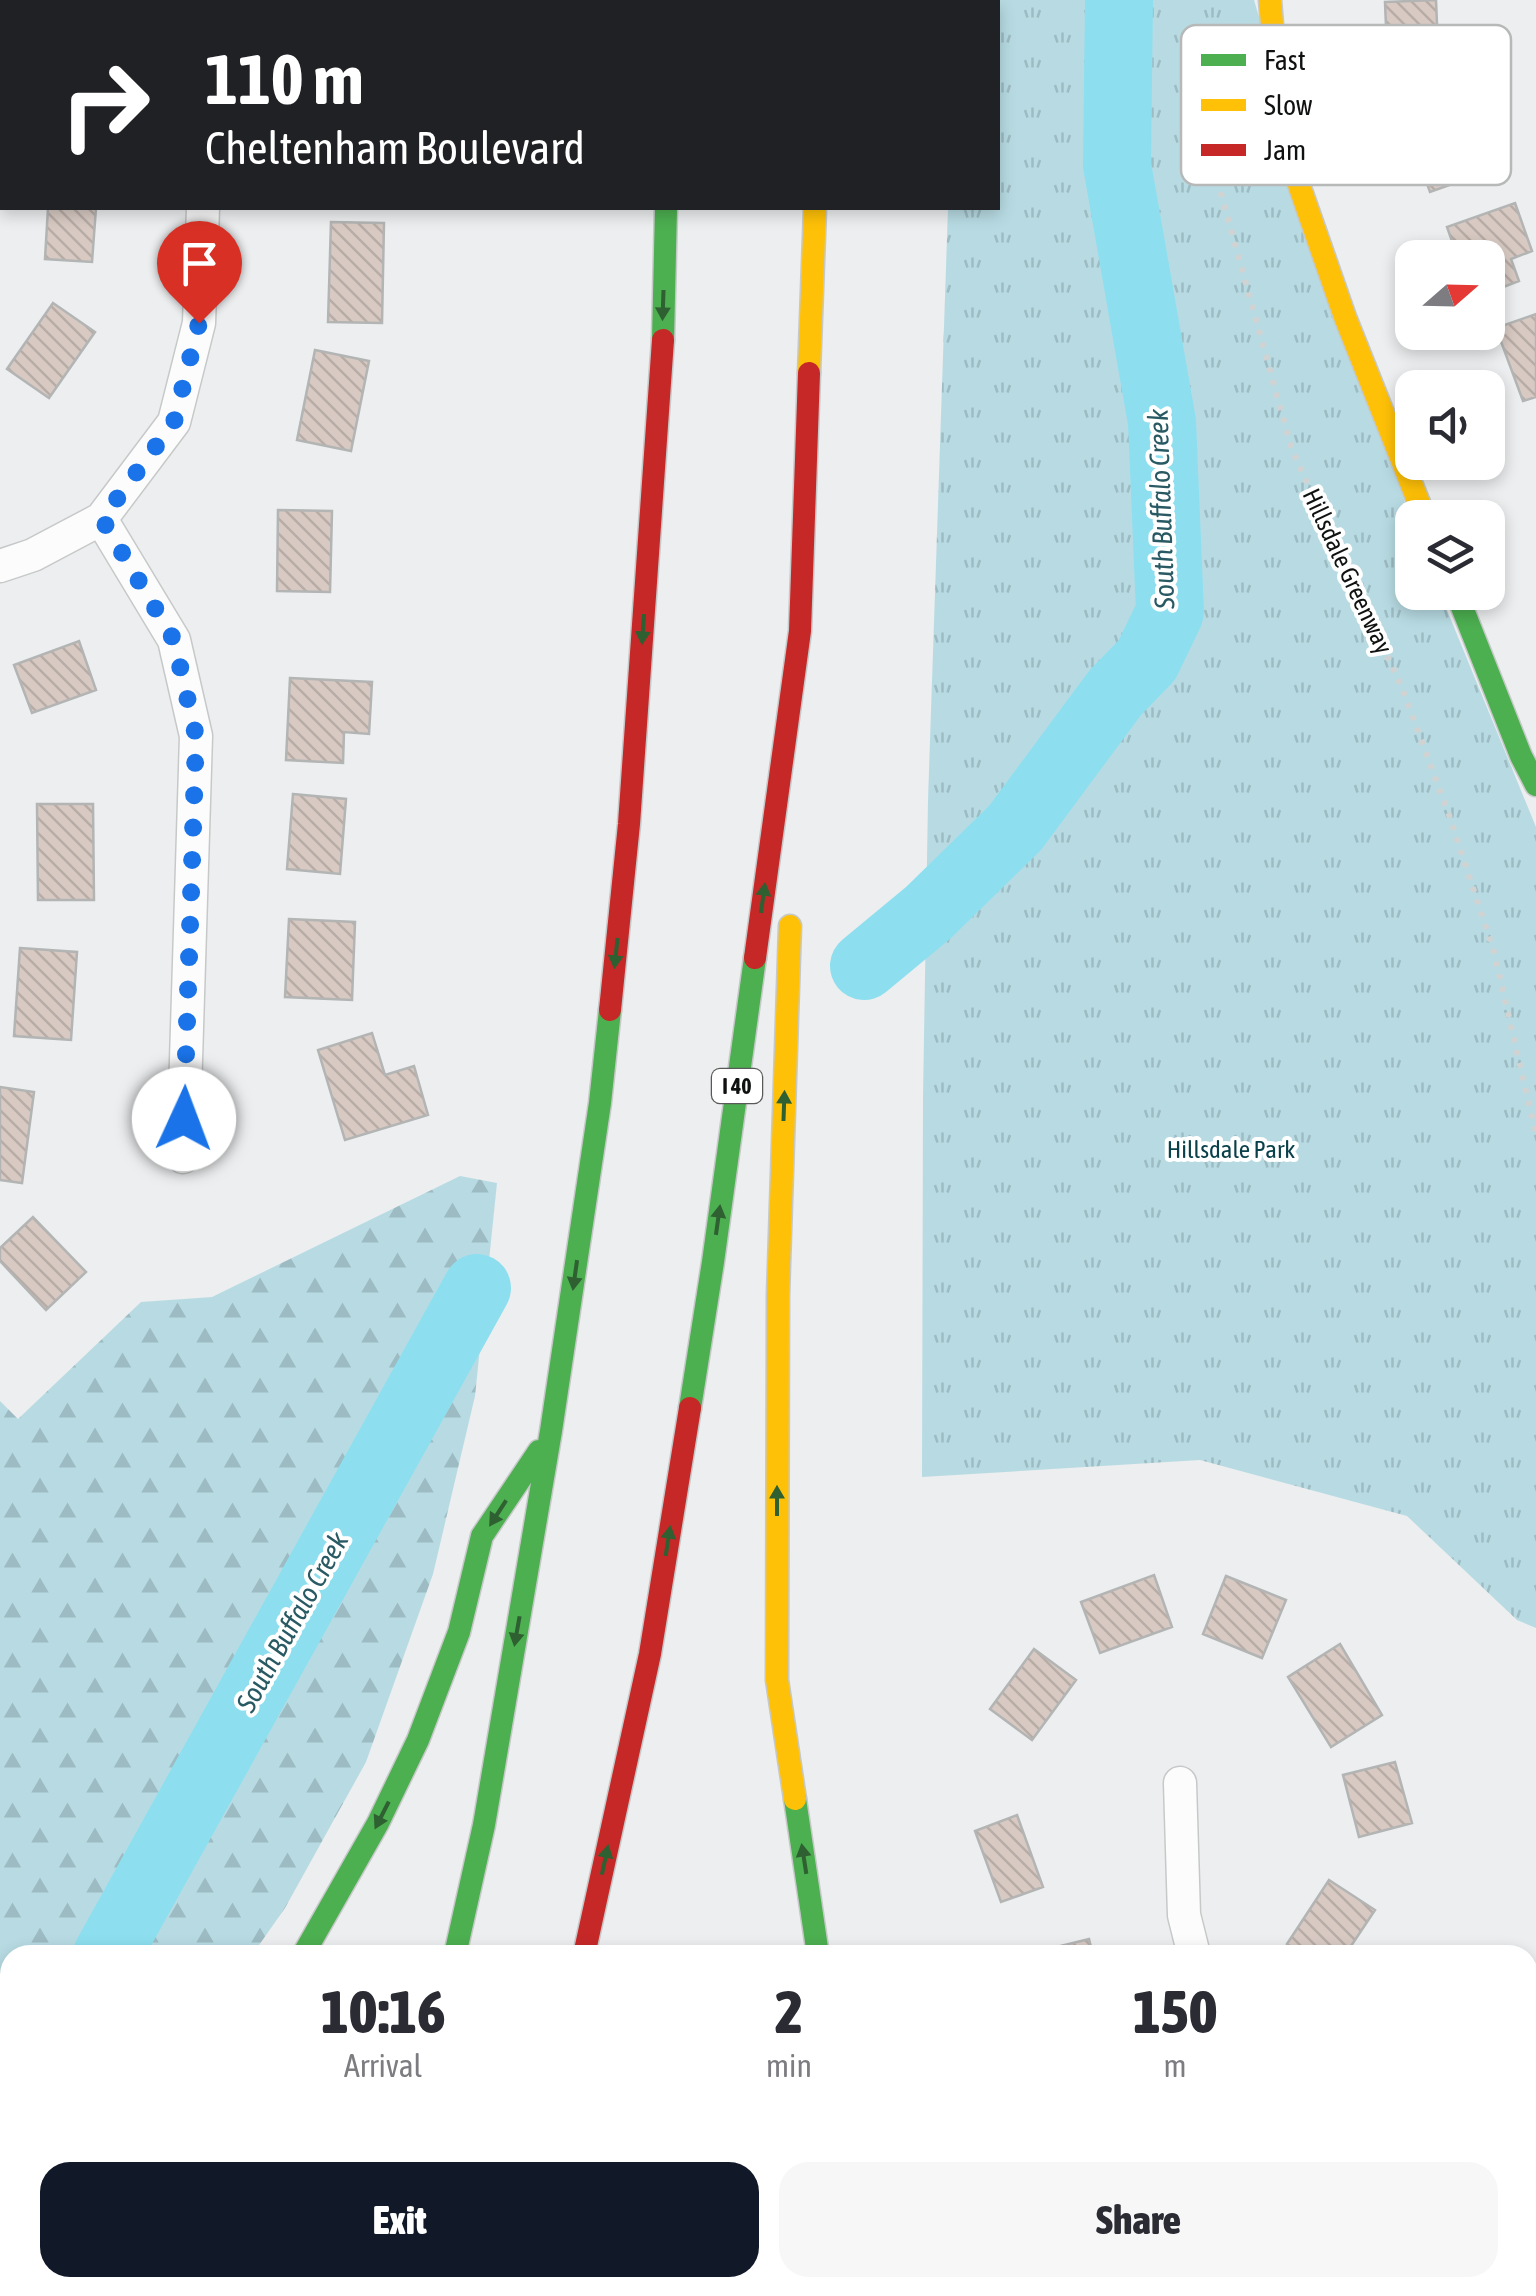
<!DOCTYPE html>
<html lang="en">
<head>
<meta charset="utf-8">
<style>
  body { margin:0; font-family:"Asap Condensed",sans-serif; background:#f7f7f7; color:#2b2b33; height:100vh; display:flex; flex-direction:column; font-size:38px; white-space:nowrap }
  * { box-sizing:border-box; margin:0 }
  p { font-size:32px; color:#7c7c81 }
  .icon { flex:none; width:55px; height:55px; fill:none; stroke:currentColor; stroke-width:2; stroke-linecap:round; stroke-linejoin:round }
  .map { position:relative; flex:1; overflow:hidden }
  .details { position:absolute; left:0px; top:1945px; width:1538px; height:352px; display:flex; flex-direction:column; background:#fff; border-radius:30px 30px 0 0; box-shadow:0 5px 15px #0003 }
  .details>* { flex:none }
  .banner { position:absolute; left:0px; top:0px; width:1000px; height:210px; box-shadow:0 5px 15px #0003; background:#202124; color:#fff; overflow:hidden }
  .needle { width:65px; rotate:70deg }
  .buttons { position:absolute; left:1395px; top:240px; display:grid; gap:20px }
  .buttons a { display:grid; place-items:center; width:110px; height:110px; border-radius:20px; background:#fff; box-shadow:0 5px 15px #0003; font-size:50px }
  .pin { position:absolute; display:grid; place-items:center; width:85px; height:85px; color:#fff; margin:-102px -42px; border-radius:50% 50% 50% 0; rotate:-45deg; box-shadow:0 0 10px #0007 }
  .pin .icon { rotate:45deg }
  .me { position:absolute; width:110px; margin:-55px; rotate:2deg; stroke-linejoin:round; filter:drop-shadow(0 0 8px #0008) }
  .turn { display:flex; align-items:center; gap:35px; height:210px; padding:0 40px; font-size:45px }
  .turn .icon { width:130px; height:130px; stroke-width:2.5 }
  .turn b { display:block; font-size:70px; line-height:85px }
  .eta { display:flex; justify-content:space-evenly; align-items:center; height:170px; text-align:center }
  .eta b { font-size:60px; font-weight:800; line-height:70px }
  .primary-button { display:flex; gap:20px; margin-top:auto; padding:20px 40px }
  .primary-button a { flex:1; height:115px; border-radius:30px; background:#111827; color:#fff; font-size:40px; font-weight:800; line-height:115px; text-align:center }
  .primary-button a+a { background:#f7f7f7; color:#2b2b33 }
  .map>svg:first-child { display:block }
  .grass { fill:url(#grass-tufts) }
  .forest { fill:url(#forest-firs) }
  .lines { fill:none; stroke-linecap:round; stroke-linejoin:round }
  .river { stroke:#8ddfef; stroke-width:68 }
  .building { fill:url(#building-back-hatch); stroke:#b3b4b4; stroke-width:2.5 }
  .street-casing { stroke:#c7c9c9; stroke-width:35 }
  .fast-casing { stroke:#c7c9c9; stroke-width:25 }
  .slow-casing { stroke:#c7c9c9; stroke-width:25 }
  .jam-casing { stroke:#c7c9c9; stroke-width:25 }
  .path { stroke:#d1d2d2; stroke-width:6; stroke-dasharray:5 8; stroke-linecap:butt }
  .street { stroke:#fcfcfd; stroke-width:32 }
  .fast { stroke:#4caf50; stroke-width:22 }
  .slow { stroke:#ffc107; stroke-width:22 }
  .jam { stroke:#c62828; stroke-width:22 }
  .oneway { fill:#2e6031 }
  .route { stroke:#1a73e8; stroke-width:18; stroke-dasharray:0 32.4 }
  .labels { text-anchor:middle; stroke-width:8; stroke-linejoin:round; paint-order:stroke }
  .shield { fill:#fff; stroke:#585959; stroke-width:2.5 }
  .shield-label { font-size:22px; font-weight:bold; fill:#101212 }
  .street-label { font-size:25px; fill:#101212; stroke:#fff }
  .park-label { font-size:25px; fill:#09404a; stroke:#fff }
  .water-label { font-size:28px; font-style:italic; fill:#295a64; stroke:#fff }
  .key { fill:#fff; stroke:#b7b8b8; stroke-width:2.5 }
  .key-label { font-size:28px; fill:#101212 }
</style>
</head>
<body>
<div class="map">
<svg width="1536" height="2296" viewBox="0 0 1536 2296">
  <defs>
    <pattern id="grass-tufts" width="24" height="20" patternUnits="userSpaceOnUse" patternTransform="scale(2.5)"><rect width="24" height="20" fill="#b8dbe3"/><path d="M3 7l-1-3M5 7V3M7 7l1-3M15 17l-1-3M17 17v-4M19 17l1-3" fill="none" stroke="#9dbbc2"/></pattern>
    <pattern id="forest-firs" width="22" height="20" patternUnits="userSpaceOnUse" patternTransform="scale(2.5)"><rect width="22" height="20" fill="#b8dbe3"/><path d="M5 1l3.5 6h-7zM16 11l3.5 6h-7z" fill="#9dbbc2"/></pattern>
    <pattern id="building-back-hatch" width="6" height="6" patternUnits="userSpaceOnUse" patternTransform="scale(2.5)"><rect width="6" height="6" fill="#d8cac3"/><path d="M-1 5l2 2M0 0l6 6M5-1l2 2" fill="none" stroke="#b8aca6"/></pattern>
  </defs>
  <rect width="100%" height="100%" fill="#eceeef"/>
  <path class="grass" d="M 955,0 L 1254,0 L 1412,526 L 1412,592 L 1440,593 L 1536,827 L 1536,1628 L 1517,1620 L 1407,1516 L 1200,1460 L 922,1477 L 923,1096 L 928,800 L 948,208 L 998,208 L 998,2 L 955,2 Z"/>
  <path class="forest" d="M 460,1176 L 497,1183 L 475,1396 L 433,1574 L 366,1762 L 285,1908 L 252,1955 L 10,1955 L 10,2232 L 0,2239 L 0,1401 L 18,1419 L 141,1302 L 212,1297 Z"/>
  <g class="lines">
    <path class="river" d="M 864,966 L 928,913 L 1015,828 L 1115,693 L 1147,660 L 1170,612 L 1162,422 L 1117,165 L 1119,0
      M 107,1955 L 477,1288
      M 0,2051 L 10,2043"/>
  </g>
  <path class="building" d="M 5,0 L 109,0 L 109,2 L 5,2 Z
    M 1436,0 L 1439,73 L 1388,75 L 1385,2 Z
    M 1467,99 L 1492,170 L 1430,192 L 1404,121 Z
    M 1515,203 L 1532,251 L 1511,259 L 1519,281 L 1488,293 L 1488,258 L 1458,258 L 1447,227 Z
    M 48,208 L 96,208 L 92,262 L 45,259 Z
    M 331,222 L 384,223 L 382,323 L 328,322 Z
    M 53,303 L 95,332 L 49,398 L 7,369 Z
    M 1536,314 L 1536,397 L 1523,401 L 1496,328 Z
    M 315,350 L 369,361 L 351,451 L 297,440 Z
    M 278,510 L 332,511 L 330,592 L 277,591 Z
    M 79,641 L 96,690 L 32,713 L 14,665 Z
    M 290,678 L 372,682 L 369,734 L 344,732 L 343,763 L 286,760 Z
    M 293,794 L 346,799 L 340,874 L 287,869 Z
    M 37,804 L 93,804 L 94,900 L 38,900 Z
    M 289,919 L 355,922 L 352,1000 L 285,997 Z
    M 20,948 L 77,952 L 71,1040 L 14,1036 Z
    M 372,1033 L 385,1075 L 414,1066 L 428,1115 L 345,1140 L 318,1050 Z
    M 0,1087 L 34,1092 L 22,1183 L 0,1180 Z
    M 33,1217 L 86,1272 L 46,1310 L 0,1261 L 0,1248 Z
    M 1154,1575 L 1172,1627 L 1100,1653 L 1081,1602 Z
    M 1226,1576 L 1286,1600 L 1262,1658 L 1203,1634 Z
    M 1340,1644 L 1382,1715 L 1331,1747 L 1288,1677 Z
    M 1034,1649 L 1076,1680 L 1032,1740 L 990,1709 Z
    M 1395,1762 L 1412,1823 L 1359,1837 L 1343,1775 Z
    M 1017,1815 L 1043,1887 L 1001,1902 L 975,1831 Z
    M 1329,1880 L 1375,1910 L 1345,1955 L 1304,1955 L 1287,1944 Z
    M 1089,1939 L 1093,1955 L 1036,1955 L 1036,1952 Z"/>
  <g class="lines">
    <defs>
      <path id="street" d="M 209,2 L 210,0
        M 101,519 L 174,640 L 196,736 L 183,1157
        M 0,566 L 33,555 L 101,519 L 174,422 L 199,323 L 203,208
        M 1180,1783 L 1184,1915 L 1194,1955
        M 1322,2288 L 1325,2296"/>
      <path id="fast" d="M 672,0 L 672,2
        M 663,340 L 666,208
        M 1456,592 L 1521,756 L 1536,785
        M 690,1408 L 713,1262 L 755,958
        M 795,1799 L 818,1955
        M 303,1955 L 378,1823 L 418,1740 L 459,1632 L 482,1536 L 539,1451
        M 455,1955 L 484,1825 L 551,1431 L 600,1103 L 610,1010
        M 903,2288 L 905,2296
        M 2,2296 L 12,2288
        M 509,2296 L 511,2288"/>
      <path id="slow" d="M 821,0 L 821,2
        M 1270,0 L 1281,133 L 1345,317 L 1425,518
        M 809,373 L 815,208
        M 790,926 L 778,1295 L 777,1680 L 795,1799
        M 375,2296 L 377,2288"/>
      <path id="jam" d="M 755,958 L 800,631 L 809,373
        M 610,1010 L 629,824 L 663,340
        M 584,1955 L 650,1654 L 690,1408"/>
    </defs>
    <use href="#street" class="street-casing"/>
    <use href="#fast" class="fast-casing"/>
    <use href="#slow" class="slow-casing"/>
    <use href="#jam" class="jam-casing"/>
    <path class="path" d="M 1232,77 L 1219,146 L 1217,179 L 1292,450 L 1402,688 L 1449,815 L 1494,952 L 1536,1135"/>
    <use href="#street" class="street"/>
    <use href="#fast" class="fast"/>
    <use href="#slow" class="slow"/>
    <use href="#jam" class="jam"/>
  </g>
  <defs><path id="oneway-solid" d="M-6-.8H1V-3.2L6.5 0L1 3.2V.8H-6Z" transform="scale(2.5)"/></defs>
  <g class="oneway">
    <use href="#oneway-solid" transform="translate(663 305) rotate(92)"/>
    <use href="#oneway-solid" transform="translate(643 629) rotate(94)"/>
    <use href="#oneway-solid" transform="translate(763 898) rotate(-82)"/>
    <use href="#oneway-solid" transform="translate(616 953) rotate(96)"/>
    <use href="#oneway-solid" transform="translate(784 1106) rotate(-88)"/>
    <use href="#oneway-solid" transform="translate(718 1220) rotate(-82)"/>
    <use href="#oneway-solid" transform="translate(575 1275) rotate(98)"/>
    <use href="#oneway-solid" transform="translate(777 1501) rotate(-90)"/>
    <use href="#oneway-solid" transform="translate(498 1513) rotate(123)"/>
    <use href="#oneway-solid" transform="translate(668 1541) rotate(-81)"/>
    <use href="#oneway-solid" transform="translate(517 1631) rotate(100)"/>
    <use href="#oneway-solid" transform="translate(382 1815) rotate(117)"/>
    <use href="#oneway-solid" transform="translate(804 1859) rotate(-99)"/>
    <use href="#oneway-solid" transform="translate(605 1860) rotate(-78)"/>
  </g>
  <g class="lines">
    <path class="route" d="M 184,1119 L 196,736 L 174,640 L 102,519 L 174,422 L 199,323"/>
  </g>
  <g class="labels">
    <rect class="shield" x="712" y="1069" width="50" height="34" rx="8"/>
    <g class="shield-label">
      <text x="737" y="1094">I 40</text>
    </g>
    <g class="street-label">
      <text transform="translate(1348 571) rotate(65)" y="9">Hillsdale Greenway</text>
    </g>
    <g class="park-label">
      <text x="1231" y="1158">Hillsdale Park</text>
    </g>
    <g class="water-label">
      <text transform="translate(1161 509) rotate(-92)" y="10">South Buffalo Creek</text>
      <text transform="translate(292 1622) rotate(-61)" y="10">South Buffalo Creek</text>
    </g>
  </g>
  <rect x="1181" y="25" width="330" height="160" rx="15" class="key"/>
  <rect x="1201" y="54" width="45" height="12" fill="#4caf50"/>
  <rect x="1201" y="99" width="45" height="12" fill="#ffc107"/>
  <rect x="1201" y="144" width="45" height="12" fill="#c62828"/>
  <g class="key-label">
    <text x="1264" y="70">Fast</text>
    <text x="1264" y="115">Slow</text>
    <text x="1264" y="160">Jam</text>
  </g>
</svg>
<div class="buttons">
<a><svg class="needle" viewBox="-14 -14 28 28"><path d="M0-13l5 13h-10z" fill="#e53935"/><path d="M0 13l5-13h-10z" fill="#7c7c81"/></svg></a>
<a><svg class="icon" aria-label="sound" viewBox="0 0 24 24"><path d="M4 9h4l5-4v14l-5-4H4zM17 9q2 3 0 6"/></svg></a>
<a><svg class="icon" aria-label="layers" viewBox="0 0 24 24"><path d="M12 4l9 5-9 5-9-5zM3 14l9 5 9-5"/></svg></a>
</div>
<div class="pin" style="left:199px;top:323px;background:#d93025"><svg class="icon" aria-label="arrive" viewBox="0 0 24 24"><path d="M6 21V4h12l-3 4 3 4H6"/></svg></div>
<svg class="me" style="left:184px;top:1119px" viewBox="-20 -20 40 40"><circle r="19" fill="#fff"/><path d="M0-13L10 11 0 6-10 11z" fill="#1a73e8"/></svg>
<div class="banner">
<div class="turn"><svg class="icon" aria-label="right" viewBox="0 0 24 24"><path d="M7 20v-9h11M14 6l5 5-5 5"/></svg><div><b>110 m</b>Cheltenham Boulevard</div></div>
</div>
<section class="details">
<div class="eta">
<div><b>10:16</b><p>Arrival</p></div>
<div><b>2</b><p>min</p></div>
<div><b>150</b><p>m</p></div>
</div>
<div class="primary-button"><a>Exit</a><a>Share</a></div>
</section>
</div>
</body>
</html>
